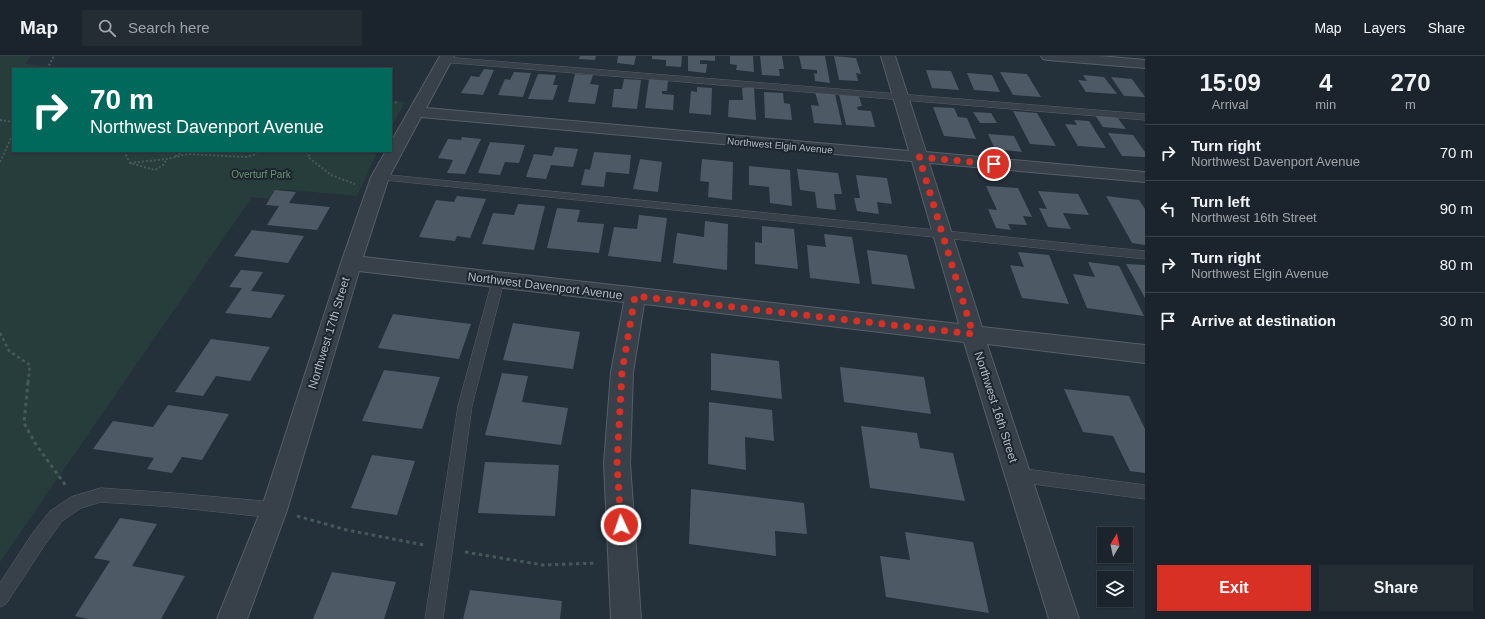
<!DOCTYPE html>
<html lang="en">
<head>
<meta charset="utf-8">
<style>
  body { margin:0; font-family:Helvetica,sans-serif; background:#242c34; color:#f1f3f6; height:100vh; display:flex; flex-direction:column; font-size:15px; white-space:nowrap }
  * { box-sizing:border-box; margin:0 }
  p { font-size:13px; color:#a0a4a9 }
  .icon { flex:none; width:22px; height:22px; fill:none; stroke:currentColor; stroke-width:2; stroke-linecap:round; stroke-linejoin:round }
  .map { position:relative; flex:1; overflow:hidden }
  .drawer { display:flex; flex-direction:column; background:#1b242c; width:340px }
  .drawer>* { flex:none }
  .hud { position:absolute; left:12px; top:12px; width:380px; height:84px; border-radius:0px; box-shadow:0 1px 3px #0004,0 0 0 1px #394148; background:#00695c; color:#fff; overflow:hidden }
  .needle { width:26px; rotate:9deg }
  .buttons { position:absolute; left:1097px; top:471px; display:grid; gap:8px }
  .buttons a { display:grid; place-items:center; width:36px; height:36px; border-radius:0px; background:#1b242c; box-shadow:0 1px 3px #0004,0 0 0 1px #394148; font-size:20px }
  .pin { position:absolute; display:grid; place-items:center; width:34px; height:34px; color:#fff; margin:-17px; border:2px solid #fff; border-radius:50%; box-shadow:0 1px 4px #0007 }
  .me { position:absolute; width:44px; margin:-22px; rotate:357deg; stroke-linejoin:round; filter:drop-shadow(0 0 3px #0008) }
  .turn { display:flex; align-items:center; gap:14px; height:84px; padding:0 12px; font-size:18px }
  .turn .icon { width:52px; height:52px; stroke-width:2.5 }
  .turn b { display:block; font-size:28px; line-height:34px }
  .eta { display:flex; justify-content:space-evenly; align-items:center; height:68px; text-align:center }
  .eta b { font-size:24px; font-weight:700; line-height:28px }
  .action { display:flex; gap:8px; margin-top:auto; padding:8px 12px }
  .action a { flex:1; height:46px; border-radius:0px; background:#d93025; color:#fff; font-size:16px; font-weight:700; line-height:46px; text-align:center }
  .action a+a { background:#242c34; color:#f1f3f6 }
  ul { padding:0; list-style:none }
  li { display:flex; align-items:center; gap:12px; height:56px; padding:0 12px; border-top:1px solid #394148 }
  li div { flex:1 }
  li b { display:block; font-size:15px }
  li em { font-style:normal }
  header { display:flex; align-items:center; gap:24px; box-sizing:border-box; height:56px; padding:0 20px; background:#1b242c; border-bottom:1px solid #394148 }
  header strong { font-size:19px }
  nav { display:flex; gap:22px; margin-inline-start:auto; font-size:14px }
  .search { width:280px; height:36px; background:#242c34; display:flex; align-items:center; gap:10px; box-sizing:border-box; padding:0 14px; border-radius:0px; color:#a0a4a9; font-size:15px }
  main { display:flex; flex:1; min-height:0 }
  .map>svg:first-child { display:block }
  .green { fill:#273d3c }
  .building { fill:#4d5965 }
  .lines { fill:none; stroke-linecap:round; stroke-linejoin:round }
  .lane-casing { stroke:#565f68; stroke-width:1 }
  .street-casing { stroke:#565f68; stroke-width:2 }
  .path-far2 { stroke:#46595a; stroke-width:2; stroke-dasharray:2 2; stroke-linecap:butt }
  .path-far1 { stroke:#46595a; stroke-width:2.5; stroke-dasharray:3 3; stroke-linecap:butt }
  .path { stroke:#46595a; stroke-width:3; stroke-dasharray:3.5 3.5; stroke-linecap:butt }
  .lane { fill:#38414a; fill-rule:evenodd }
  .street { fill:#38414a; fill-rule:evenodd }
  .route { stroke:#d93025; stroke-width:7; stroke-dasharray:0 12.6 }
  .labels { text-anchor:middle; stroke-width:4; stroke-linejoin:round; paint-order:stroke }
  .far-street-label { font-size:10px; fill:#b3bcc6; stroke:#1d262f }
  .far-park-label { font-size:10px; fill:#6c9571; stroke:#1d262f }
  .street-label { font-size:12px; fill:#b3bcc6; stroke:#1d262f }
</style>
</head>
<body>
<header>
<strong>Map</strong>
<div class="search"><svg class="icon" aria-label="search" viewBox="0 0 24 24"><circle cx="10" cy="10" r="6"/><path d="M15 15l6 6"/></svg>Search here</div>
<nav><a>Map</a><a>Layers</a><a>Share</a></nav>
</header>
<main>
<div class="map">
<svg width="1145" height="563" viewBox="0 0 1145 563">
  <rect width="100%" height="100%" fill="#24303a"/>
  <path class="green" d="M 0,0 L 31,0 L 25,8 L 73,13 L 13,13 L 13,95 L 378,95 L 357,140 L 279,133 L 272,143 L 252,141 L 0,506 Z
    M 391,45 L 405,46 L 391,71 Z"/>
  <path class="building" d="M 580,0 L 596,0 L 595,4 L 579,3 Z
    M 618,0 L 636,0 L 634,9 L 617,7 Z
    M 652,0 L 682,0 L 681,11 L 666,10 L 666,4 L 652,3 Z
    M 688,0 L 715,0 L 715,5 L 700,4 L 700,8 L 707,8 L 706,17 L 688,15 Z
    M 730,0 L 753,0 L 754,16 L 736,14 L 737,9 L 730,8 Z
    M 760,0 L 782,0 L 784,13 L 779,13 L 780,20 L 762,19 Z
    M 799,0 L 825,0 L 830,27 L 815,25 L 814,17 L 817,18 L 817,14 L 802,13 Z
    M 834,0 L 856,2 L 861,18 L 856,17 L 858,25 L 839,24 Z
    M 484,13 L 494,14 L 483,39 L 461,37 L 471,20 L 479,21 Z
    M 926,14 L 951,15 L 959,34 L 932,32 Z
    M 514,16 L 531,17 L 523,41 L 498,39 L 505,23 L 510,24 Z
    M 1000,16 L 1027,18 L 1041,41 L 1013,39 Z
    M 967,17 L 992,19 L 1000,36 L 974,34 Z
    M 538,18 L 556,19 L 553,29 L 558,29 L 553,44 L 528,43 Z
    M 575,18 L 593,19 L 590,28 L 599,29 L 595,48 L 568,46 Z
    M 1083,19 L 1104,21 L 1117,38 L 1086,36 L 1078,24 L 1087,25 Z
    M 1111,21 L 1132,23 L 1145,41 L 1124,40 Z
    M 624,23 L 641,24 L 637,53 L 612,51 L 614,33 L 622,33 Z
    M 649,23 L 668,25 L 667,35 L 662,35 L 662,38 L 674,39 L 673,54 L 645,52 Z
    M 697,31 L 712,32 L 711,59 L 689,57 L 691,35 L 697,36 Z
    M 742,32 L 754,32 L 756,64 L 728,61 L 729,44 L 743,44 Z
    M 764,36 L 783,37 L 784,47 L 790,48 L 792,64 L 765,62 Z
    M 815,36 L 835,38 L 842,69 L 814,67 L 811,49 L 819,50 Z
    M 839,38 L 859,40 L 862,50 L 857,51 L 858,54 L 871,55 L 875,71 L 846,69 Z
    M 933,51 L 954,52 L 958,61 L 967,62 L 976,83 L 944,80 Z
    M 1013,55 L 1037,57 L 1056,90 L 1030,88 Z
    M 973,56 L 991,57 L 997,67 L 980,67 Z
    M 1095,59 L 1117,61 L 1126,73 L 1103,71 Z
    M 1074,64 L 1089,65 L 1106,92 L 1078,90 L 1065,68 L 1077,69 Z
    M 1108,77 L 1133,79 L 1145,96 L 1145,101 L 1122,100 Z
    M 988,78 L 1014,80 L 1022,96 L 995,93 Z
    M 462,81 L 481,83 L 465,118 L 447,117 L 453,104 L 438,102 L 448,83 L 461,84 Z
    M 490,86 L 525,89 L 519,107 L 505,106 L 500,119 L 478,117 Z
    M 555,91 L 578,93 L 573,111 L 551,109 L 546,123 L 526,121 L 534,98 L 552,100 Z
    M 594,96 L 631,99 L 629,118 L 606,116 L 604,131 L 581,129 L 585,113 L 590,114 Z
    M 640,103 L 662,106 L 658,136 L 633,133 Z
    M 702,103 L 733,106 L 732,144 L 708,141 L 709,126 L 700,125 Z
    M 749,110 L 790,114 L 792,150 L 770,147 L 769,131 L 749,129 Z
    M 797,113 L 838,117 L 842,138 L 834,138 L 836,154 L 817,152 L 815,136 L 800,134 Z
    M 856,119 L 887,122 L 892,148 L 877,146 L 879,158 L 857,155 L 854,142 L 860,142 Z
    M 986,130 L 1018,132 L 1032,161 L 1023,160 L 1027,169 L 1008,168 L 1011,174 L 996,172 L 988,153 L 997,154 Z
    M 275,134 L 296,136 L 289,147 L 330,151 L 317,174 L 267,169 L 279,150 L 266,149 Z
    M 1038,135 L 1078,138 L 1089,159 L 1063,157 L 1071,173 L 1048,171 L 1039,152 L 1047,153 Z
    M 457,140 L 486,143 L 470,182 L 457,180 L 455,185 L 419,181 L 436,144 L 454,146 Z
    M 1106,140 L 1139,144 L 1145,153 L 1145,189 L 1132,187 Z
    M 518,148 L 545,150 L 534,194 L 482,188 L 493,157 L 514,159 Z
    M 557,152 L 580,154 L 577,166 L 604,168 L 599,197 L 547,192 Z
    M 639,159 L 667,162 L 661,206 L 608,200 L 614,171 L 637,173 Z
    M 705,165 L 728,168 L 727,214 L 673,207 L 677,177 L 704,181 Z
    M 762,170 L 794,173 L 798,213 L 755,208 L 755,186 L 762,187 Z
    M 252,174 L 304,180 L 288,207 L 234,200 Z
    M 824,178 L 852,181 L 860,228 L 810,222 L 807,189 L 826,191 Z
    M 867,194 L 907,199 L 915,233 L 872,228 Z
    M 1018,196 L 1049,199 L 1069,248 L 1022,242 L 1010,209 L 1024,211 Z
    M 1088,206 L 1119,210 L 1144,260 L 1087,252 L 1073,218 L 1095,221 Z
    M 1126,208 L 1145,209 L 1145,242 Z
    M 241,214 L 263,216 L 251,235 L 285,239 L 271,262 L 225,257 L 242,232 L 229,231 Z
    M 393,258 L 471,268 L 459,303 L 378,292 Z
    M 513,267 L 580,276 L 573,313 L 503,304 Z
    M 211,283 L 270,291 L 250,325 L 216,320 L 203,340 L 175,336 Z
    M 711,297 L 779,305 L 782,343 L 711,334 Z
    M 840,311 L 924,321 L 931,358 L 844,346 Z
    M 384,314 L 440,321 L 422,373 L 362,365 Z
    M 502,317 L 528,320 L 522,346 L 568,352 L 561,389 L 485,379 Z
    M 1064,333 L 1129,340 L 1145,373 L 1145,417 L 1130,415 L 1113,380 L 1083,376 Z
    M 709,346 L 772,354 L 774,385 L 745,381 L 746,414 L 708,408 Z
    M 168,349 L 229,358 L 202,404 L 182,401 L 172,417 L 147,413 L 154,402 L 93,393 L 113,365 L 153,371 Z
    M 861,370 L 917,377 L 920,392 L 953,397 L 965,445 L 870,432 Z
    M 372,399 L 415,405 L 397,459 L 351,452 Z
    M 485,406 L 559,409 L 555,460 L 478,457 Z
    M 691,433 L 804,447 L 807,478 L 775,475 L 776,500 L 689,488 Z
    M 120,462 L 157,468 L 132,510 L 185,520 L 161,563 L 88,563 L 75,560 L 110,505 L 94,502 Z
    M 905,476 L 973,486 L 989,557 L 886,541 L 880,500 L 910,504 Z
    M 332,516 L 396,526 L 384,563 L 313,563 Z
    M 470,534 L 562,545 L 560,563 L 463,563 Z"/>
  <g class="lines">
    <defs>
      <path id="lane" d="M 444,1 L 1145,58 L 1145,64 L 441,6 L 440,4 Z
        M 380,118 L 1145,195 L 1145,203 L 376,123 L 375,121 Z
        M 498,221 L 502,222 L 504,225 L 472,350 L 443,563 L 425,563 L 458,350 L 492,225 L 494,222 Z
        M 1018,412 L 1145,429 L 1145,443 L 1018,426 L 1013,424 L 1010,419 L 1013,414 Z
        M 101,432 L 173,437 L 274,446 L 280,449 L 282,454 L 280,459 L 274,462 L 173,451 L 101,446 L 81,452 L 62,465 L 44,490 L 6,548 L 0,551 L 0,527 L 32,478 L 50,455 L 71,441 Z"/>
      <path id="street" d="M 440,0 L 454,0 L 426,52 L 909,95 L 881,0 L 895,0 L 926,96 L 1145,116 L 1145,126 L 929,107 L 982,271 L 1145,289 L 1145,307 L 987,288 L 1079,563 L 1049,563 L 964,286 L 644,248 L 633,316 L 630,407 L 641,563 L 611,563 L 604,407 L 611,316 L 624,246 L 359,215 L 287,454 L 247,563 L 217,563 L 261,454 L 341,207 L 371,121 L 386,95 L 391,95 L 391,86 ZM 421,61 L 912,105 L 959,268 L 363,201 L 389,121 Z
        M 1041,0 L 1100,0 L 1145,4 L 1145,12 L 1048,4 L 1043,3 Z"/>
    </defs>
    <use href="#lane" class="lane-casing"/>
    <use href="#street" class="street-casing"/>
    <path class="path-far2" d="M 47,13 L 54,0
      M 391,47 L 398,46
      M 0,64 L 13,66
      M 124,95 L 130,107 L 155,114 L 163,109 L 167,103
      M 311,95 L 308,101 L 331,119 L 355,128
      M 175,100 L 186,95
      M 0,106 L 13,78
      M 130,107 L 167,103 L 188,98 L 246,101 L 257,98"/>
    <path class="path-far1" d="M 0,277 L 9,295 L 30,309 L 28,327"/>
    <path class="path" d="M 28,326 L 24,367 L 35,387 L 66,430
      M 297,460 L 347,474 L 424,489
      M 465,496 L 543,509 L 597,507"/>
    <use href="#lane" class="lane"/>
    <use href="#street" class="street"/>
  </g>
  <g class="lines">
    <path class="route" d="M 621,469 L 617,407 L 622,316 L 635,240 L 973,278 L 919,101 L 994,108"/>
  </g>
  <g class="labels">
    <g class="far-street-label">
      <text transform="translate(780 89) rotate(5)" y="4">Northwest Elgin Avenue</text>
    </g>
    <g class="far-park-label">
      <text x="261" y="122">Overturf Park</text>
    </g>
    <g class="street-label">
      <text transform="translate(545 230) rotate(7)" y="4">Northwest Davenport Avenue</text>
      <text transform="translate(329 277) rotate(-73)" y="4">Northwest 17th Street</text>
      <text transform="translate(996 351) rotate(72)" y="4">Northwest 16th Street</text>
    </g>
  </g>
</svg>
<div class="buttons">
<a><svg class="needle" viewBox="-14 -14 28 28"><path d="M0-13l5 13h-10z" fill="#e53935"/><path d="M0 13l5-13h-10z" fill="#a0a4a9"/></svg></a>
<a><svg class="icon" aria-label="layers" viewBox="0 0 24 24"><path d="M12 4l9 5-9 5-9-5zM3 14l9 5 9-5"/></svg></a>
</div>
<div class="pin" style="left:994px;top:108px;background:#d93025"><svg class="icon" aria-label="arrive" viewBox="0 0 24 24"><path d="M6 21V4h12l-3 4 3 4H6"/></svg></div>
<svg class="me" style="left:621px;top:469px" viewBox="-20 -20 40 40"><circle r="17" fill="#d93025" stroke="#fff" stroke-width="3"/><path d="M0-11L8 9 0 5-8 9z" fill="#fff"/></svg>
<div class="hud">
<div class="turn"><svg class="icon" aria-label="right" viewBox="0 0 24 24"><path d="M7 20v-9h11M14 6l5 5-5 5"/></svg><div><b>70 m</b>Northwest Davenport Avenue</div></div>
</div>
</div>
<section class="drawer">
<div class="eta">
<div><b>15:09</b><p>Arrival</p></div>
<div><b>4</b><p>min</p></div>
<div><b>270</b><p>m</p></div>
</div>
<ul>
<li><svg class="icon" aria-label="right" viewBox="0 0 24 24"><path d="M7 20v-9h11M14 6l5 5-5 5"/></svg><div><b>Turn right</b><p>Northwest Davenport Avenue</p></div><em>70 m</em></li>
<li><svg class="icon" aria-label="left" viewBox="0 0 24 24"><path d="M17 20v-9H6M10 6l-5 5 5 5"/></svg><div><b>Turn left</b><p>Northwest 16th Street</p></div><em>90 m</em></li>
<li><svg class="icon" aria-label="right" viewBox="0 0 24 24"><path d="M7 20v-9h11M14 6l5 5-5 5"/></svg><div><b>Turn right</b><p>Northwest Elgin Avenue</p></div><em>80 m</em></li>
<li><svg class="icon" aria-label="arrive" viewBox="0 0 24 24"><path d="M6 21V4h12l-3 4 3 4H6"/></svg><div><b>Arrive at destination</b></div><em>30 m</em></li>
</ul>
<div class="action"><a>Exit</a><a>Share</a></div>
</section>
</main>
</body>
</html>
